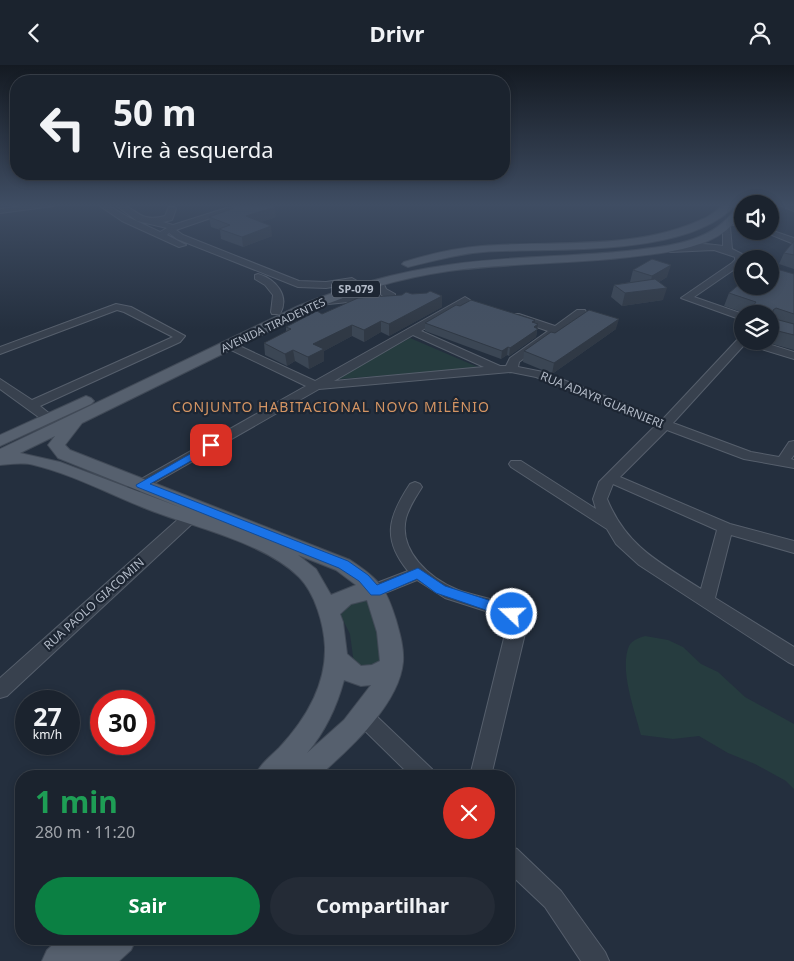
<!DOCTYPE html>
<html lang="pt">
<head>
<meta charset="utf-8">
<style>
  body { margin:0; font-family:"Noto Sans",sans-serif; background:#242b36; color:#f1f3f6; height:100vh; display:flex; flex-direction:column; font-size:19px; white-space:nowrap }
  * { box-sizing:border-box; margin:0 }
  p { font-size:16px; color:#a0a4aa }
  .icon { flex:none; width:28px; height:28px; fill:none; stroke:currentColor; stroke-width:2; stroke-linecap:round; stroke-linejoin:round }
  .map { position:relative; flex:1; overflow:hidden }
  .details { position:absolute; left:15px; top:705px; width:500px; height:175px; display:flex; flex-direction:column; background:#1b232e; border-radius:20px; box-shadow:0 2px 8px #0003,0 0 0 1px #39404a }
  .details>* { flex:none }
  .hud { position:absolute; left:10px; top:10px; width:500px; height:105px; border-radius:20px; box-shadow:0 2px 8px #0003,0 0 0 1px #39404a; background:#1b232e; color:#f1f3f6; overflow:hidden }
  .controls { position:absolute; left:734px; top:130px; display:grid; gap:10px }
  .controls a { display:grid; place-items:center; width:45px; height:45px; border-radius:50%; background:#1b232e; box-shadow:0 2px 8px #0003,0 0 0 1px #39404a; font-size:25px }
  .speed { position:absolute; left:15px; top:625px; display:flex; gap:10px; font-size:25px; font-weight:700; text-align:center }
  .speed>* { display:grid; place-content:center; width:65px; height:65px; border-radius:50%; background:#1b232e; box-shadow:0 2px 8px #0003,0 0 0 1px #39404a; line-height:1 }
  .speed small { font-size:12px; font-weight:400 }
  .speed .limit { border:8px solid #d22; background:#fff; color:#111 }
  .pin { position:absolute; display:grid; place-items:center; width:42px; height:42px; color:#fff; margin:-21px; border-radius:10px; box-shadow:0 2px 8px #0006 }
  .me { position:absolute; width:55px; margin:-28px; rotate:291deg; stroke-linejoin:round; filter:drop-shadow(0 0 4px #0008) }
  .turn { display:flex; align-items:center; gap:18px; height:105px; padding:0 20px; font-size:22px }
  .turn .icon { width:65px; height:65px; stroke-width:2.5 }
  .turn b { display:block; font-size:35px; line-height:42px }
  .round { display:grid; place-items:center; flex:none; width:52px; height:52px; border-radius:26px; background:#242b36 }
  .headline { display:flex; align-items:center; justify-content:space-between; height:85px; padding:0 20px }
  h1 { font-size:30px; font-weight:700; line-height:38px; color:#1e9e55 }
  .action { display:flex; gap:10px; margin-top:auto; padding:10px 20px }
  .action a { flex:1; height:58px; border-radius:30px; background:#0b8043; color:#fff; font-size:20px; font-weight:700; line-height:58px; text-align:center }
  .action a+a { background:#242b36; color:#f1f3f6 }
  header { display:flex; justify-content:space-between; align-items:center; height:65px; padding:0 20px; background:#1b232e; font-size:22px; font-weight:700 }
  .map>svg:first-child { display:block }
  .green { fill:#263c3f }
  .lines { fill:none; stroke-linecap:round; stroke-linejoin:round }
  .minor-casing { stroke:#565f6c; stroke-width:2 }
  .major-casing { stroke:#414a57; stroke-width:2 }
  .minor { fill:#38414e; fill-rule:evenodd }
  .major { fill:#56606e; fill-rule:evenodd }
  .wall { fill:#3b4654 }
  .shaded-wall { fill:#303945 }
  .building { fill:#455162; stroke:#303945 }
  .route { fill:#1a73e8; stroke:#114b97 }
  .labels { text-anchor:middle; stroke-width:4.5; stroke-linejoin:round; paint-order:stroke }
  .shield { fill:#1d2633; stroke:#878f9c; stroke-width:1 }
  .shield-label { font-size:11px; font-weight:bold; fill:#b4bcc9 }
  .far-street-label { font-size:11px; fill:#b4bcc9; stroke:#1d2633 }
  .street-label { font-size:12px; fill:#b4bcc9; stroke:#1d2633 }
  .neighbourhood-label { font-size:14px; letter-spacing:1px; fill:#d59563; stroke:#1d2633 }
</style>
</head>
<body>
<header><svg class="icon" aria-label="back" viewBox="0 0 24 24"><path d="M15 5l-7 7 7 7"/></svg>Drivr<svg class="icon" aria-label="person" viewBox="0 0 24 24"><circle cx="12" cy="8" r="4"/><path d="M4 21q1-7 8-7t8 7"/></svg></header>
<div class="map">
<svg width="794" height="896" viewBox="0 0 794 896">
  <rect width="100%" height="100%" fill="#242f3e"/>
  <path class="green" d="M 410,273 L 480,303 L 339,314 L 340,312 Z
    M 365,535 L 369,539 C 373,551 387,587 378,598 C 375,601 371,602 367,603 L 354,599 L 350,569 L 339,547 L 342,539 Z
    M 645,571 L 668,575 L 683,582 L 701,599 L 718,607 L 745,632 L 794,659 L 794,724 L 786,716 L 755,699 L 728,688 L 699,671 L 673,674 L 641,670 C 635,646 619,605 629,581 C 632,575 639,573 645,571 Z"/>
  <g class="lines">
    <defs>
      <path id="minor" d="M 36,139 L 57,139 L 53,141 L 0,148 L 0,144 Z
        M 97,139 L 106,139 L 128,152 L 160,167 L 167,163 L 137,156 L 114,139 C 137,138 135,159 165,151 L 169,142 L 175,142 L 176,144 L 172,155 L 163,157 L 173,160 L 239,139 L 251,139 L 176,165 L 183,170 L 299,216 L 326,217 L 352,213 L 357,216 L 352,219 L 326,223 L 298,222 L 177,174 L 169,168 L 167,170 L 186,180 L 179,182 L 122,156 Z
        M 777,139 L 788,139 L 794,141 L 794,146 Z
        M 728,155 L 742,157 L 742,161 L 728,159 Z
        M 723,160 L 730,162 L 732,184 L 742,189 L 744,194 L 742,194 L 742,199 L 694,232 L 743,249 L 742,255 L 681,233 L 732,198 L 735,195 L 735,192 L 714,185 L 670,187 L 666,184 C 676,176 710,179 723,181 Z
        M 770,165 L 794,173 L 794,179 L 762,166 L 770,166 Z
        M 258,209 C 276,214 290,231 280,249 L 272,249 L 271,247 L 273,230 L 265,220 L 255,214 L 255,210 Z
        M 379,214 L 382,215 L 386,224 L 395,229 L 395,233 C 383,235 377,227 374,217 Z
        M 375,229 L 380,232 L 379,234 L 318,240 L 313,237 L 318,234 Z
        M 465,232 L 470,235 L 469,237 L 421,266 L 500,301 L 506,301 L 510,293 L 548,266 L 511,253 L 510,251 L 511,249 L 519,249 L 555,261 L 577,245 L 585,245 L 586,247 L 585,249 L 519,297 L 518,302 L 543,307 L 663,354 L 738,274 L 742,273 L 742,276 L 759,276 L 794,287 L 794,294 L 745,279 L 673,358 L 751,387 L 779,392 L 789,377 L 794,376 L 794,390 L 791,394 L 794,395 L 794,403 L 744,394 L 667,365 L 620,412 L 730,459 L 794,476 L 794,488 L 731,470 L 715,533 L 794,582 L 794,600 L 788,597 L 639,500 L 616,479 L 607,464 L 511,402 L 509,399 L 511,396 L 521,396 L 596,444 L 593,434 L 599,417 L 656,360 L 536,312 L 511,307 L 319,324 L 137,428 L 127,428 L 125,425 L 127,422 L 306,321 L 225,282 L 223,280 L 225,278 L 233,278 L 315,316 ZM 413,270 L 484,302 L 334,316 ZM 613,419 L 717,465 L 701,524 C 659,497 627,482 607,434 Z
        M 116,239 L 131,242 L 185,271 L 180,277 L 40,341 L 55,353 L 54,356 L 44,356 L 0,324 L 0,314 L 32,335 L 173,272 L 124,247 L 117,245 L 0,289 L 0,282 Z
        M 415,417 L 420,419 L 422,422 C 416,432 409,442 406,453 C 398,486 430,514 458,525 C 477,532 499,534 517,544 L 522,550 L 527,560 L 491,711 L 470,711 L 508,557 L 498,550 L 445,533 L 417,515 L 375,532 L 369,531 L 367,526 L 369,521 L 408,506 C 381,473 389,451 410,419 Z
        M 189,448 L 194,449 L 197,453 L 194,457 L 7,631 L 0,633 L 0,613 L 184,449 Z
        M 363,642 L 370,645 L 432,704 L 435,711 L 411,711 L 356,657 L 353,651 L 356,645 Z
        M 509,781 L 517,784 L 561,826 L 605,887 L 609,896 L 581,896 L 545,842 L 509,808 Z"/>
      <path id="major" d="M 725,139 L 736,139 C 688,194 550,182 483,187 C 457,189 433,196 408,202 L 402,199 L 404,197 C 430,189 455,183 482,181 C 555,175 635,186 703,154 C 711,151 718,144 725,139 Z
        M 742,139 L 742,148 C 733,161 722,170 708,176 C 683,186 656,189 630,192 C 570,199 509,198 449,206 C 400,213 353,227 308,247 L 82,358 L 65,380 L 70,385 L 350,495 C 379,514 386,522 396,555 C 400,569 404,583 403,597 C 399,640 349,684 319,711 L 255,711 C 260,699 270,692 279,683 C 305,655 326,621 325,582 C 324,559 315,528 299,512 C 264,477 192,462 147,444 C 111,430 72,409 34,400 C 23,397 11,399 0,400 L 0,384 L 298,241 C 347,221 397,207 448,200 C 508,191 567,192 627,186 C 652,183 678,181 701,171 C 718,164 728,154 739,140 ZM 55,371 L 48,380 L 58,393 L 182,443 L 60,397 L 20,388 ZM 298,490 L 336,505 L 356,520 L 331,530 L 316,504 ZM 367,535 L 377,567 L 380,596 L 372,600 L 361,601 L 347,589 L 343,557 L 340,549 L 351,539 ZM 344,615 L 361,621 L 371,620 L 344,655 L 307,688 C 325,667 337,641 344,615 Z
        M 86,331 L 91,333 L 94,336 L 91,339 L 0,381 L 0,370 Z
        M 59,874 L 136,874 L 131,885 L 119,896 L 42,896 L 47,885 Z"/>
    </defs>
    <use href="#minor" class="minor-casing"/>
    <use href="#major" class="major-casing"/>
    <use href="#minor" class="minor"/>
    <use href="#major" class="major"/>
  </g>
  <path class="wall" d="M 228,141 L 276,152 L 261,157 L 272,171 L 243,182 L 221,174 L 220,165 L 211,162 L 209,152 L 229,145 Z
    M 794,176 L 794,204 L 779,199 L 784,188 Z
    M 633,205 L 667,212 L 659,217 L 663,235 L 622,241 L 611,232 L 614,220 L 631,217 L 630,217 Z
    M 794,209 L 794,285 L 762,276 L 770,276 L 770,249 L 747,249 L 724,241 L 729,228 Z
    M 460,241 L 538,259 L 536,272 L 509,291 L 507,290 L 501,294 L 425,266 L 425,258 Z
    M 442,242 L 389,271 L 381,267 L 364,277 L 352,271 L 324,286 L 324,296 L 309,304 L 295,296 L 287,301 L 265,290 L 264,278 L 286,267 L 286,262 L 322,249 Z
    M 742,254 L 742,271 L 736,269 L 741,256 Z
    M 616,264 L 552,309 L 523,297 L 524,286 L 555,268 Z"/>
  <path class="shaded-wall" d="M 0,139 L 19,139 L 4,140 L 0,143 Z
    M 275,142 L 276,152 L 247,162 L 246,151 Z
    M 271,161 L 272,171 L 243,182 L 242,172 Z
    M 671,200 L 667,212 L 649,223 L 652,211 Z
    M 667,223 L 663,235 L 622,241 L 625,228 Z
    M 442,231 L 442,242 L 389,271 L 389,259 Z
    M 619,254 L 616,264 L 552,309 L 554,298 Z
    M 535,255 L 534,262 L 538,259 L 536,272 L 509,291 L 510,283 L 532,257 Z
    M 381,256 L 381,267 L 364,277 L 364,265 Z
    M 352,260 L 352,271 L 324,286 L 324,296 L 309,304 L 308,292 L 313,279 Z
    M 508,282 L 507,290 L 501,294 L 502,286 Z
    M 293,285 L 295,296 L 287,301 L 285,289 Z"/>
  <path class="building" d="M 235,139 L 268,139 L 275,142 L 246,151 L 271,161 L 242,172 L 219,164 L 230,160 L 209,152 L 234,143 L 228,141 Z
    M 794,176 L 794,190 L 784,188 Z
    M 652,194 L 671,200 L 652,211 L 633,205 Z
    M 770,202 L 794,209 L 794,249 L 776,243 L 773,245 L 775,254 L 794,259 L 794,270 L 770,264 L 770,249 L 747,249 L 756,237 L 729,228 L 742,217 L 742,221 L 770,221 Z
    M 655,214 L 667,223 L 625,228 L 614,220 Z
    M 430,226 L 442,231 L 389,259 L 381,256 L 364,265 L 352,260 L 313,279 L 324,284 L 308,292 L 293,285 L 285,289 L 264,278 L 291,264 L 286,262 L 317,246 L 322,249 L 358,233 L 402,230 L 406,227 L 412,229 L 427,228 Z
    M 471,235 L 535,255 L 532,257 L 538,259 L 534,262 L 538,264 L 510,283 L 508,282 L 502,286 L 425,258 L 456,240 L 460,241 Z
    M 589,245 L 619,254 L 554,298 L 524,286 L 551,267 L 555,268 Z"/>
  <linearGradient id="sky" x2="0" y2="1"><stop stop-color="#141a22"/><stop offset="0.53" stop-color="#3f4d63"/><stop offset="1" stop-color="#3f4d63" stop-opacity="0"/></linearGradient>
  <rect width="794" height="264" fill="url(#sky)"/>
  <path class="route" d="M 211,377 L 214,378 L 214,383 L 150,419 L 348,496 L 368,510 L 377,520 L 418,503 L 445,521 L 507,541 L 516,545 L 518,549 L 516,553 L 512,554 L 436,528 L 417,514 L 380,530 L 371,530 L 359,516 L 339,503 L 137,422 L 136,420 Z"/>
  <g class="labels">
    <rect class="shield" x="332" y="215.5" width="48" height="17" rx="4"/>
    <g class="shield-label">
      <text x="356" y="228">SP-079</text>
    </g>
    <g class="far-street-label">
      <text transform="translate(273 260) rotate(-25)" y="4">AVENIDA TIRADENTES</text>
    </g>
    <g class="street-label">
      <text transform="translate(602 335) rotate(22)" y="4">RUA ADAYR GUARNIERI</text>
      <text transform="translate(94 539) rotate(-42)" y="4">RUA PAOLO GIACOMIN</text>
    </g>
    <g class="neighbourhood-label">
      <text x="331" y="347">CONJUNTO HABITACIONAL NOVO MILÊNIO</text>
    </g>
  </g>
</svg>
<div class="controls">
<a><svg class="icon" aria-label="sound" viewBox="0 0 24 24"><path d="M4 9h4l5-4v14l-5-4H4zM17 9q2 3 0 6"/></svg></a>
<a><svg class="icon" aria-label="search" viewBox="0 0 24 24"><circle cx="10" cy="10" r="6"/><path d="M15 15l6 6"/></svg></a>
<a><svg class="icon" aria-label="layers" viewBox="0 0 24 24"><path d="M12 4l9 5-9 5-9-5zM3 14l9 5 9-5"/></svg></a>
</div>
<div class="speed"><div>27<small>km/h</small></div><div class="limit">30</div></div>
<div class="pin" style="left:211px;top:380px;background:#d93025"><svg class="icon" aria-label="arrive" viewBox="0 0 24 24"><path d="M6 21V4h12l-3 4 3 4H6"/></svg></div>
<svg class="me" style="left:512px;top:549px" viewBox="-20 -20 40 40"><circle r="17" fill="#1a73e8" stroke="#fff" stroke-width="3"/><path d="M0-11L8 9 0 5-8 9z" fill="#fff"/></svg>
<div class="hud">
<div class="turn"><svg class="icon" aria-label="left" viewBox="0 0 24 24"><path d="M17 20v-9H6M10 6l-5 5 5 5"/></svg><div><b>50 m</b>Vire à esquerda</div></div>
</div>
<section class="details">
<div class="headline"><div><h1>1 min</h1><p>280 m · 11:20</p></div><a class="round" style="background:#d93025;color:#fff"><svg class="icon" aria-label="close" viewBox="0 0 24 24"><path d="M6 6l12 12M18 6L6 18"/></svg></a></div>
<div class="action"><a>Sair</a><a>Compartilhar</a></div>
</section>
</div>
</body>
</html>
